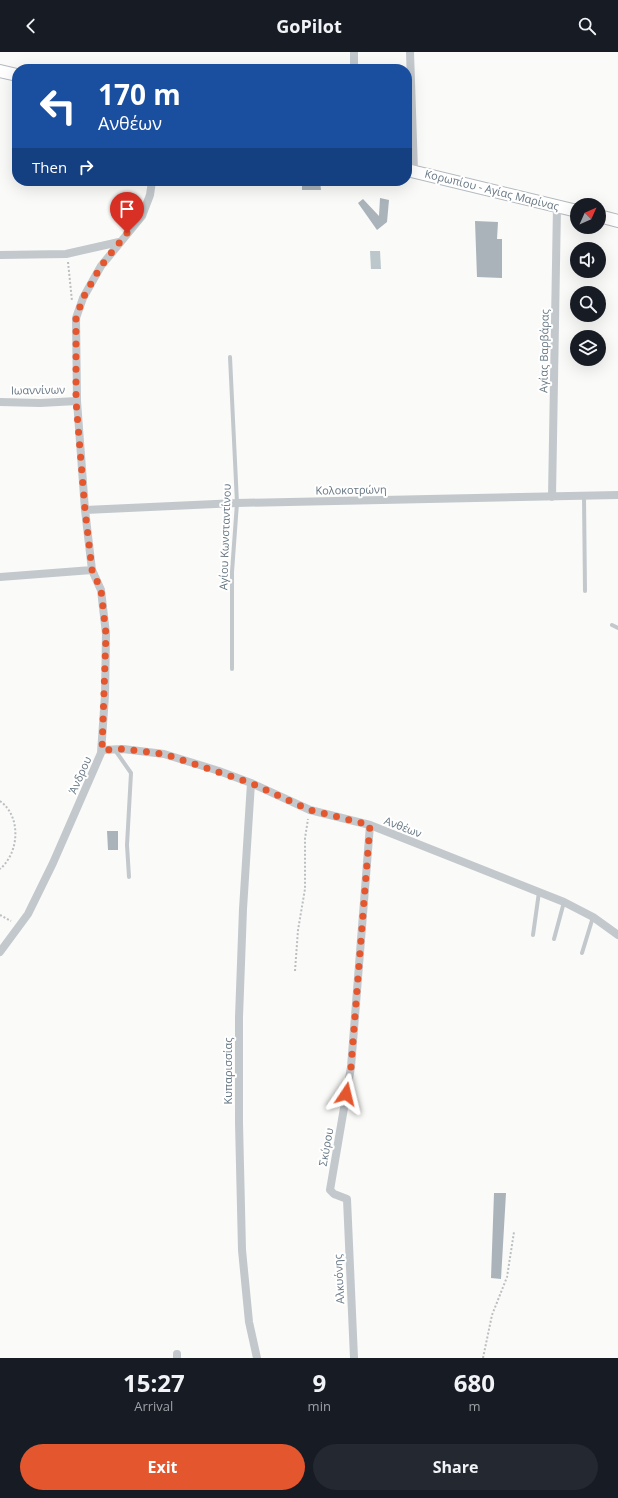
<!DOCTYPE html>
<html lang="en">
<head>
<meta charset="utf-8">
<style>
  body { margin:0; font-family:"Open Sans",sans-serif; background:#242831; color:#f1f3f6; height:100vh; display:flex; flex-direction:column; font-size:15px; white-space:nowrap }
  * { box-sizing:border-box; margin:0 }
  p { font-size:13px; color:#9ea1a6 }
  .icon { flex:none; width:22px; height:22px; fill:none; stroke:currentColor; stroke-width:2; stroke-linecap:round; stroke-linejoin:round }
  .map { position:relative; height:1306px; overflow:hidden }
  .side { display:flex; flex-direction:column; background:#171b24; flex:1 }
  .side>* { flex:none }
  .top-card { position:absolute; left:12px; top:12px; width:400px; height:122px; border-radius:16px; box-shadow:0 4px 16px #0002; background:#1a4fa0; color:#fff; overflow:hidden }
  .needle { width:26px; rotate:45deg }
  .buttons { position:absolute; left:570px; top:146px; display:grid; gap:8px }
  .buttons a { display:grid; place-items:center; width:36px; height:36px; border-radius:50%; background:#171b24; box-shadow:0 4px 16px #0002; font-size:20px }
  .pin { position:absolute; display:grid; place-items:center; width:34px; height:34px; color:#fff; margin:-41px -17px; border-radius:50% 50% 50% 0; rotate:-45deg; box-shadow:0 0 4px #0007 }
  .pin .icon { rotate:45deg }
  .me { position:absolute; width:44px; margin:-22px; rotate:10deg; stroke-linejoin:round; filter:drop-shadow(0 0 3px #0008) }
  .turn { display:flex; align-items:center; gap:14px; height:84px; padding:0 20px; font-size:18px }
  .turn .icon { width:52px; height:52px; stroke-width:2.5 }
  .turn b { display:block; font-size:28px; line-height:34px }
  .then { display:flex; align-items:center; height:38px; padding:0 20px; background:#0003; gap:8px; font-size:15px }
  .eta { display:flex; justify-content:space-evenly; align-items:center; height:68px; text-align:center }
  .eta b { font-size:24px; font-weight:700; line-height:28px }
  .action { display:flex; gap:8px; margin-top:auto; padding:8px 20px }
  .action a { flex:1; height:46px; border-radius:24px; background:#e4572e; color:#fff; font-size:16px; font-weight:700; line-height:46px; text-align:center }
  .action a+a { background:#242831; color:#f1f3f6 }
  header { display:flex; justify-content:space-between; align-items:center; height:52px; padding:0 20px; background:#171b24; font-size:18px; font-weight:700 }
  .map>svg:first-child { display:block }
  .water { fill:#bbc7cb }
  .building { fill:#aab3b9 }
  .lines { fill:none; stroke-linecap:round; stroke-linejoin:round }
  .secondary-casing { stroke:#b3babf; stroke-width:14 }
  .path { stroke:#bbbfc2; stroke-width:2; stroke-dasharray:2 2; stroke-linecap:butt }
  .lane { stroke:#c3c8cc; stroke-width:4 }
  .street { stroke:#c3c8cc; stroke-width:8 }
  .secondary { stroke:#fff; stroke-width:12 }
  .route { stroke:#e4572e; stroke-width:7; stroke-dasharray:0 12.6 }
  .labels { text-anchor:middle; stroke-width:4; stroke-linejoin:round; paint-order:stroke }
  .street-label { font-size:11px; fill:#657683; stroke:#fff }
</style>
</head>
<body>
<header><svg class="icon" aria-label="back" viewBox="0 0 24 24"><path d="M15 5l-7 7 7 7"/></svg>GoPilot<svg class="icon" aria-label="search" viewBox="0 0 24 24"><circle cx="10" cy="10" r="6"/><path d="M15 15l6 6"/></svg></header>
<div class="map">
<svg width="618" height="1306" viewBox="0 0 618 1306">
  <rect width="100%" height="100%" fill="#fafaf8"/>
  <path class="water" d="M 370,199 L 380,199 L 381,217 L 371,217 Z"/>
  <path class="building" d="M 302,129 L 320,129 L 321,138 L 302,138 Z
    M 380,146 L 389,148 L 387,170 L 377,178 L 358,151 L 363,147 L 379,164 Z
    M 475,169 L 498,170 L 497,187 L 502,187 L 502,226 L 477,225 Z
    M 107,779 L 118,779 L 118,798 L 108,798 Z
    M 494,1141 L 506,1141 L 501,1227 L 491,1226 Z"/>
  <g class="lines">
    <defs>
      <path id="secondary" d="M 0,19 L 17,23
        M 407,118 L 577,159
        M 599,164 L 618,169"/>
    </defs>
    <use href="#secondary" class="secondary-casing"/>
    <path class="path" d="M 68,210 L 72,249
      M 0,749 C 22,765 19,801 0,817
      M 0,863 L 11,869
      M 295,919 L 298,878 L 305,837 L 305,786 L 308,767
      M 483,1306 L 492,1263 L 507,1225 L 514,1180"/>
    <path class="lane" d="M 230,305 L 237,451 L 232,520 L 232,617
      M 584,444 L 585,539
      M 612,573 L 618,576
      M 115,698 L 131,721 L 127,793 L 129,825
      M 533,883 L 539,840
      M 554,887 L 564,850
      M 582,901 L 593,865"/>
    <path class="street" d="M 354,0 L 354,17
      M 410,0 L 414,119
      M 0,203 L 66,202 L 119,190
      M 0,350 L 40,351 L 77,349
      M 552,445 L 557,154
      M 85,458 L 237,451 L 618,443
      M 0,525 L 92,518
      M 102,698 L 123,697 L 164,702 L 219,719 L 251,731 L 310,758 L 370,773 L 564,850 L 593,865 L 618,883
      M 251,731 L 243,857 L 239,965 L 239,1071 L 242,1198 L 249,1270 L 257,1306
      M 0,900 L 28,862 L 53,811 L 101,701 L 105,643 L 106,582 L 101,538 L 92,518 L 85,458 L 77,349 L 76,266 L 83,246 L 101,214 L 142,164 L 150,143 L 152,129
      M 177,1302 L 177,1306
      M 354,1306 L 347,1147 L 334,1142 L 330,1138 L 351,1015 L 370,773"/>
    <use href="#secondary" class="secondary"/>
  </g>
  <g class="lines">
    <path class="route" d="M 127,181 L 101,214 L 83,246 L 76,266 L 76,349 L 85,458 L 92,518 L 101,538 L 106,582 L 102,698 L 123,697 L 164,702 L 251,731 L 310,758 L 370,773 L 351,1015 L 346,1042"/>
  </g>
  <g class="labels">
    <g class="street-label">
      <text transform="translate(492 138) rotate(14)" y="4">Κορωπίου - Αγίας Μαρίνας</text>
      <text transform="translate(544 299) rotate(-89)" y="4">Αγίας Βαρβάρας</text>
      <text transform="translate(38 338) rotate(-1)" y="4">Ιωαννίνων</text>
      <text transform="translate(351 438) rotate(-1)" y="4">Κολοκοτρώνη</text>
      <text transform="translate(225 485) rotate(-88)" y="4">Αγίου Κωνσταντίνου</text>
      <text transform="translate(80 723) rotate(-66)" y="4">Άνδρου</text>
      <text transform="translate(403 775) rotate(21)" y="4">Ανθέων</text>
      <text transform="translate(228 1019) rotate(-90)" y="4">Κυπαρισσίας</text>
      <text transform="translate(326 1095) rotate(-80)" y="4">Σκύρου</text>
      <text transform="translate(339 1227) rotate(-93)" y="4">Αλκυόνης</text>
    </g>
  </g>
</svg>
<div class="buttons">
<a><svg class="needle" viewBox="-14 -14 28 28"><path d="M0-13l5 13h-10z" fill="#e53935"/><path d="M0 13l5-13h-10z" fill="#9ea1a6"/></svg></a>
<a><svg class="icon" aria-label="sound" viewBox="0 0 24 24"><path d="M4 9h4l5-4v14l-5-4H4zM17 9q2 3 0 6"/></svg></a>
<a><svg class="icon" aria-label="search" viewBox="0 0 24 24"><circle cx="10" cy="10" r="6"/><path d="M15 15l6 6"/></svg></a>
<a><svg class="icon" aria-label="layers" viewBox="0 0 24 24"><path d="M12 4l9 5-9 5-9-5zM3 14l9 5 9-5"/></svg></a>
</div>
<div class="pin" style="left:127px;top:181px;background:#d93025"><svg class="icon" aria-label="arrive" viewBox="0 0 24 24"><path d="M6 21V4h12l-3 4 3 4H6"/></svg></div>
<svg class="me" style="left:346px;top:1042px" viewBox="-20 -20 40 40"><path d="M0-17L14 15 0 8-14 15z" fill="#e4572e" stroke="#fff" stroke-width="4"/></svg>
<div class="top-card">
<div class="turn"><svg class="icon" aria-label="left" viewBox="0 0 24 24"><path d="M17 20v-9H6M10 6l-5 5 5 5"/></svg><div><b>170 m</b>Ανθέων</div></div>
<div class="then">Then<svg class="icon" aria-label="right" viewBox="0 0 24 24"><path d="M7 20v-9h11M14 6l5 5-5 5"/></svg></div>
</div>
</div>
<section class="side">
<div class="eta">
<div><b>15:27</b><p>Arrival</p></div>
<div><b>9</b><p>min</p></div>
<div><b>680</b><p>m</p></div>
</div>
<div class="action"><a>Exit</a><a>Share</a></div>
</section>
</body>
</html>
